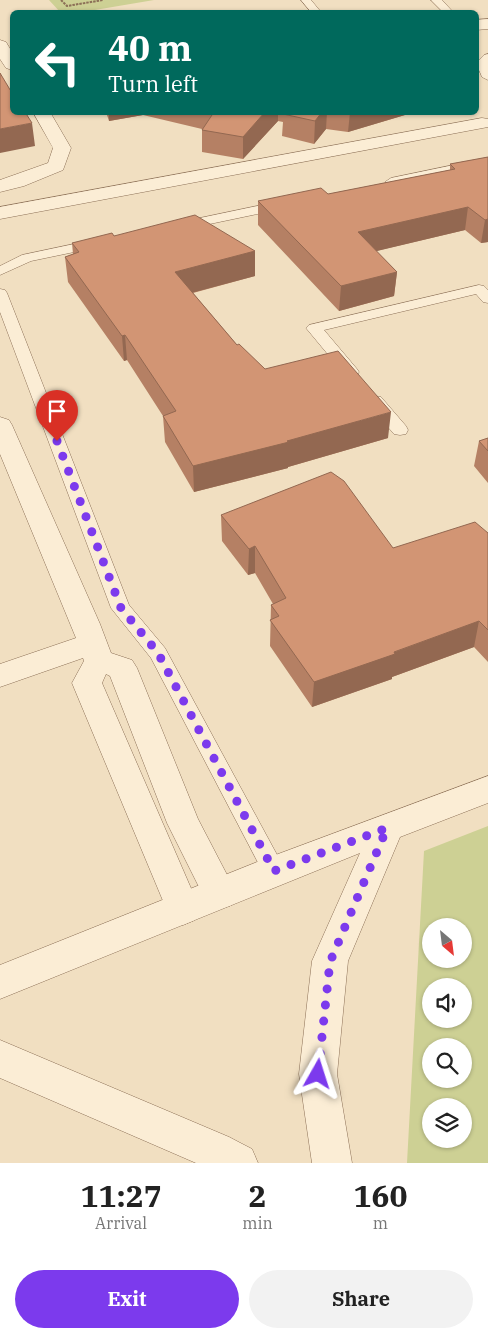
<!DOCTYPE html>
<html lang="en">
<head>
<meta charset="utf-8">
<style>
  body { margin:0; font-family:"IBM Plex Serif",serif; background:#f2f2f2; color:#222; height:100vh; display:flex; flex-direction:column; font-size:19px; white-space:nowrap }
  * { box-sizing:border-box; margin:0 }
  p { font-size:16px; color:#767676 }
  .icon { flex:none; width:28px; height:28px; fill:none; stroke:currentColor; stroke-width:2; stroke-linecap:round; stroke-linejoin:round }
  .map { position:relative; height:1163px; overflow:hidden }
  .drawer { display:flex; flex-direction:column; background:#fff; flex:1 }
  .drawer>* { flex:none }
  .hud { position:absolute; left:10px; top:10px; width:469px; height:105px; border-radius:8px; box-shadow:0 1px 4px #0004; background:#00695c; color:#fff; overflow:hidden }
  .needle { width:32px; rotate:152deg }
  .controls { position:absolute; left:422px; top:918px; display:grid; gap:10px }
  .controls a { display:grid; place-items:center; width:50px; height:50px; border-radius:50%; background:#fff; box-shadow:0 1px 4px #0004; font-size:25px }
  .pin { position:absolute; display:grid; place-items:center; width:42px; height:42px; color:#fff; margin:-51px -21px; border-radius:50% 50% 50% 0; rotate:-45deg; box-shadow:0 0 5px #0007 }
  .pin .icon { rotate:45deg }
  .me { position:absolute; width:55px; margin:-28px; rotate:6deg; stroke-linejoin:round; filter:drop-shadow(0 0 4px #0008) }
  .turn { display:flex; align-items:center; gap:18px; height:105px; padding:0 15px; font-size:22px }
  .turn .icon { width:65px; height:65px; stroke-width:2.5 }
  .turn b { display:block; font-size:35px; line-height:42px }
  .eta { display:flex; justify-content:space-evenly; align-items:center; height:85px; text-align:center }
  .eta b { font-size:30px; font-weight:700; line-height:35px }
  .action { display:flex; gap:10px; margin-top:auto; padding:10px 15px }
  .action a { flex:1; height:58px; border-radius:30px; background:#7c3aed; color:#fff; font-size:20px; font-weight:700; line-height:58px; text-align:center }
  .action a+a { background:#f2f2f2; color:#222 }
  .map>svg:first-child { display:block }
  .green { fill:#cdd094; fill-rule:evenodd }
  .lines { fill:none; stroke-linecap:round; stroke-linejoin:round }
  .service-casing { stroke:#8c7057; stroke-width:1 }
  .minor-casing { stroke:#8c7057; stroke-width:1 }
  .tertiary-casing { stroke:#8c7057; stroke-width:1 }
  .path { stroke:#8c7057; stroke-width:2; stroke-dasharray:2.5 1; stroke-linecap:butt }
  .service { fill:#fbedd5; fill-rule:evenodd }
  .minor { fill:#fbedd5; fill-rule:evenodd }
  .tertiary { fill:#fbedd5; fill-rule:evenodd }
  .wall { fill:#b58064 }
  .shaded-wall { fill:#936851 }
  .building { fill:#d29574; stroke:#936851 }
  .route { stroke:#7c3aed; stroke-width:9; stroke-dasharray:0 16.2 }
</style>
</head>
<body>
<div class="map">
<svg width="488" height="1163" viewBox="0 0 488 1163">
  <rect width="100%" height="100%" fill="#f1dfc1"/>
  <path class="green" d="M 49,0 L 154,0 L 83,12 L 60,12 Z
    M 488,826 L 488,1163 L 407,1163 L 424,851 ZM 431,926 L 464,926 L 464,959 L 431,959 ZM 431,986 L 464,986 L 464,1019 L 431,1019 ZM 431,1046 L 464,1046 L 464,1079 L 431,1079 ZM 431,1106 L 464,1106 L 464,1139 L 431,1139 Z"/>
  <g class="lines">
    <defs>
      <path id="service" d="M 301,0 L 311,0 L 321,12 L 311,12 Z
        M 431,0 L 442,0 L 453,12 L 443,12 Z
        M 488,54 L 488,80 L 482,77 L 476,63 L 484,55 Z
        M 488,158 L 488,166 L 391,186 L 385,182 L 391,178 Z
        M 281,201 L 286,202 L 288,205 L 286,208 L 181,230 L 174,226 L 181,222 Z
        M 98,239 L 105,243 L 103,246 L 31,261 L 0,275 L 0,266 L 22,255 Z
        M 479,285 L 484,286 L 488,290 L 488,303 L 483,302 L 476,294 L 324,330 L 357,369 L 359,372 L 357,375 L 345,375 L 306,328 L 309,325 Z
        M 0,289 L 5,290 L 7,293 L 129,605 L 165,648 L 282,864 L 285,871 L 282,878 L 274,881 L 266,878 L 151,658 L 111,608 L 0,312 Z
        M 375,396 L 381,397 L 406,426 L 408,430 L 406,434 L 400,435 L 394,434 L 369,405 L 367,401 L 369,397 Z"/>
      <path id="minor" d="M 488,19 L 488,29 L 476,30 L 476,20 Z
        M 0,40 L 6,42 L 12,52 L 12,70 L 6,68 L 0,59 Z
        M 33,112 L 50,112 L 71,148 L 63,170 L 24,186 L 0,192 L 0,180 L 48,163 L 53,148 Z
        M 482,118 L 488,119 L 488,127 L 0,219 L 0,207 Z
        M 0,417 L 9,420 L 12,425 L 100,624 L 111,653 L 132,660 L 137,668 L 198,819 L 237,894 L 232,905 L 220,909 L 208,905 L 167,823 L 110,676 L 106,674 L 102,683 L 200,909 L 195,920 L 183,925 L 171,920 L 72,683 L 84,661 L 83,658 L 0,687 L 0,664 L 76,638 L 0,454 Z"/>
      <path id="tertiary" d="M 488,776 L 488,803 L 400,837 L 348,961 L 337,1074 L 352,1163 L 312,1163 L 299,1074 L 312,961 L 360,853 L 0,999 L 0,965 L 262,860 Z
        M 0,1040 L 229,1137 L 252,1149 L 258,1163 L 196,1163 L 0,1078 Z"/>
    </defs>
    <use href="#service" class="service-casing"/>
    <use href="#minor" class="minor-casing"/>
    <use href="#tertiary" class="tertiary-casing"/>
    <path class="path" d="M 61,0 L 67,6 L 103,0"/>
    <use href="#service" class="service"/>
    <use href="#minor" class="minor"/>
    <use href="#tertiary" class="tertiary"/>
  </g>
  <path class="wall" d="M 106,112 L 415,112 L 348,132 L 326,129 L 314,144 L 282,136 L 283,122 L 278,121 L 243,159 L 202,152 L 202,129 L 143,115 L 109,121 Z
    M 488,157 L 488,242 L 481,243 L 465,230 L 376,251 L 397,272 L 394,296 L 339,311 L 258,225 L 258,201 L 328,194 L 450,170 L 450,164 Z
    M 114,236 L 255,251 L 255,276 L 193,293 L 237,345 L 265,369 L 388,438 L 288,467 L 288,468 L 194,492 L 165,442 L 163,416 L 127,360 L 124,361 L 68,282 L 65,257 L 73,254 L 72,243 Z
    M 488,438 L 488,483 L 474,466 L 479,441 Z
    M 221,515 L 393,548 L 488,533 L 488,662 L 474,647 L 392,677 L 392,679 L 312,707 L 270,646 L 271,605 L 273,604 L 255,573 L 248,575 L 222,541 Z"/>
  <path class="shaded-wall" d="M 109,112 L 143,112 L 143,115 L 109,121 Z
    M 265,112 L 278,112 L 278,121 L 243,159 L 243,137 Z
    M 322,112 L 327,112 L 326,129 L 314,144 L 315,121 Z
    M 350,112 L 415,112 L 348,132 Z
    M 32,123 L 35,146 L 0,153 L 0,129 Z
    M 468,207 L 465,230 L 356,256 L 358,232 Z
    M 488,219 L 488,242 L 481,243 L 485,220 Z
    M 255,251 L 255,276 L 176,297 L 175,272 Z
    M 397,272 L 394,296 L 339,311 L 341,286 Z
    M 125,335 L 127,360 L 124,361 L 122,336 Z
    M 391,412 L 388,438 L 288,467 L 288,468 L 194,492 L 193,466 L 287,441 Z
    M 255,546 L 255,573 L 248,575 L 249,549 Z
    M 479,621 L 474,647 L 392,677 L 392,679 L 312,707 L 314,682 Z"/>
  <path class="building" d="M 0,73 L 12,93 L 12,112 L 25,112 L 32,123 L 0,129 Z
    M 214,112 L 265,112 L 243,137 L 202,130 Z
    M 284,112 L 322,112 L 315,121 L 283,114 Z
    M 488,157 L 488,219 L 485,220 L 468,207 L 358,232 L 397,272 L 341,286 L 258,201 L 321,188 L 328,194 L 455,169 L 450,164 Z
    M 195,215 L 255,251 L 175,272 L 237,345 L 239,344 L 265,369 L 338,351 L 391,412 L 287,441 L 289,442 L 193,466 L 163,416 L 176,411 L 125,335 L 122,336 L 65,257 L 79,252 L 72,243 L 112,233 L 114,236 Z
    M 488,438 L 488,451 L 479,441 Z
    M 331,472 L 344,481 L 393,548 L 475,522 L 488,533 L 488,630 L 479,621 L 394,652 L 395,654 L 314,682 L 270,620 L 279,616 L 271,605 L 286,598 L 255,546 L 249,549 L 221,515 Z"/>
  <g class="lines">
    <path class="route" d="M 57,441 L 121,608 L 158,653 L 274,871 L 387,828 L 330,962 L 318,1074"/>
  </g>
</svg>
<div class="controls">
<a><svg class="needle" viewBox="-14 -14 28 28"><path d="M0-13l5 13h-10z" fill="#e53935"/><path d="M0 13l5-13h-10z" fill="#767676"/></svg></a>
<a><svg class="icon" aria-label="sound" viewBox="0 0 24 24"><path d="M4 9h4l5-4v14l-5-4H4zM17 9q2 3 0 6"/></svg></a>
<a><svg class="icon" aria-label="search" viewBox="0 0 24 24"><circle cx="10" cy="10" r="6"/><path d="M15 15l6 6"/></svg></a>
<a><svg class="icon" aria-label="layers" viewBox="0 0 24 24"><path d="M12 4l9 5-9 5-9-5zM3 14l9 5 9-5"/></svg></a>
</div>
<div class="pin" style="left:57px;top:441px;background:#d93025"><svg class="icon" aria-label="arrive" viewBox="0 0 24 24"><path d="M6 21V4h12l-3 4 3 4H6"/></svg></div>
<svg class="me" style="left:318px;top:1074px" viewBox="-20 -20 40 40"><path d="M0-17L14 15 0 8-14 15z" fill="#7c3aed" stroke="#fff" stroke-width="4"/></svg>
<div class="hud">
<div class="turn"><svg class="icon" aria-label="left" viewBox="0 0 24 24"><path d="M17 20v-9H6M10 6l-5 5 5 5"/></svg><div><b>40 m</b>Turn left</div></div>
</div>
</div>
<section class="drawer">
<div class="eta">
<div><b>11:27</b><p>Arrival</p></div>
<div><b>2</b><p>min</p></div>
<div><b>160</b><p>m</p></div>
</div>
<div class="action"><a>Exit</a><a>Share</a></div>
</section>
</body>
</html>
